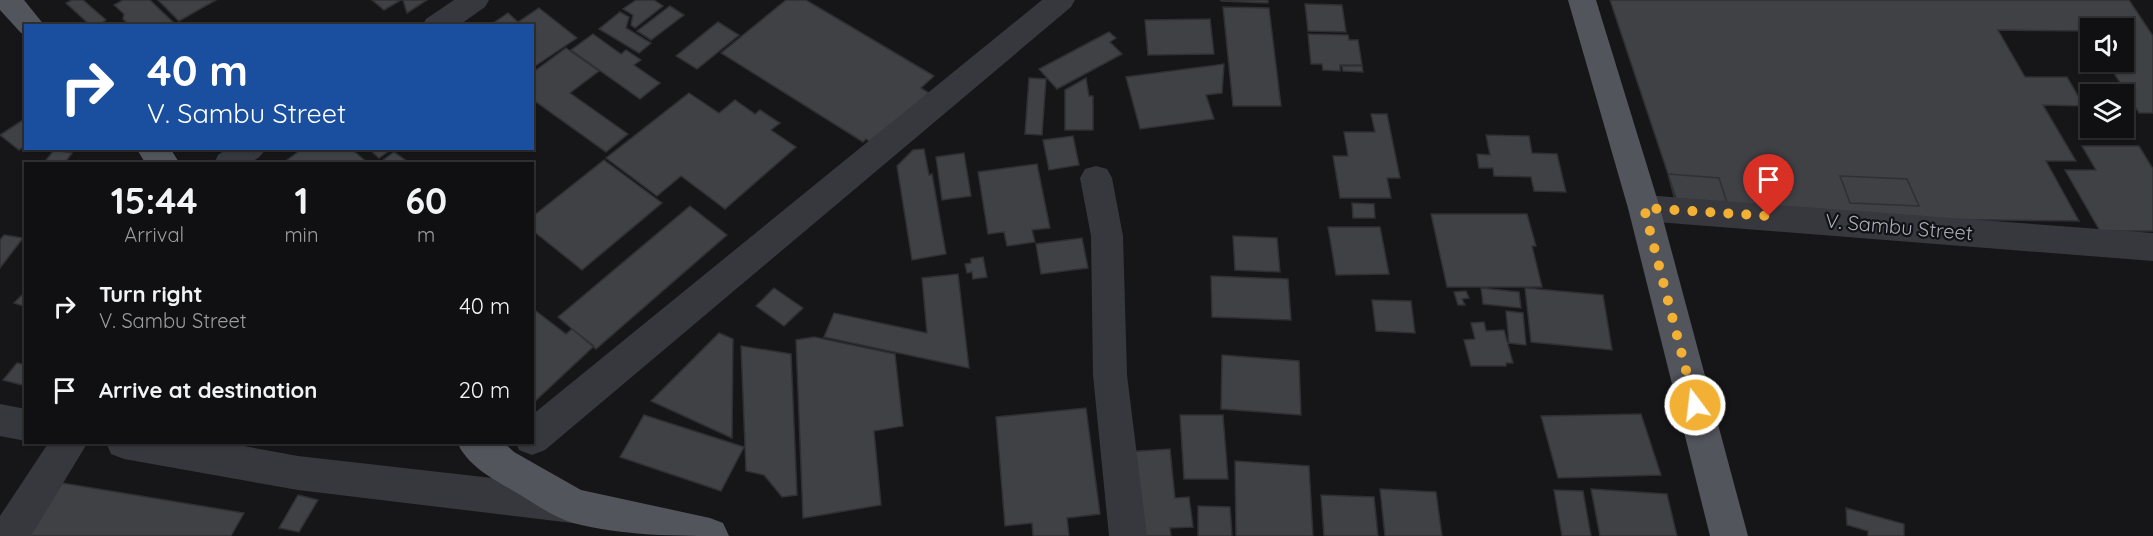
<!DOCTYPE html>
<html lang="en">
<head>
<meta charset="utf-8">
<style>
  body { margin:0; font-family:Quicksand,sans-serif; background:#1e1e20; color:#f1f3f6; height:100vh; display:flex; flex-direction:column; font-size:22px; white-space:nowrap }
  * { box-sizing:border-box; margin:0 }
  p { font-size:20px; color:#9c9d9f }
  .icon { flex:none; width:33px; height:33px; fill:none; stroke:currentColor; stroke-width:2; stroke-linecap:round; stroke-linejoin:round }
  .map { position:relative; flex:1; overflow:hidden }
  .sheet { position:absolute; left:24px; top:162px; width:510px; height:282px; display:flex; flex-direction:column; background:#101012; border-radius:0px; box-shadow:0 2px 4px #0004,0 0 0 2px #303032 }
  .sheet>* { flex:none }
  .top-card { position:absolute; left:24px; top:24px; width:510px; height:126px; border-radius:0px; box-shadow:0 2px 4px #0004,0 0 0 2px #303032; background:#1a4fa0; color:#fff; overflow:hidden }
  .fabs { position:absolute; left:2080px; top:18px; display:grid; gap:12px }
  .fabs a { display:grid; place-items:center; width:54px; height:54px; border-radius:0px; background:#101012; box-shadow:0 2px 4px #0004,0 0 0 2px #303032; font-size:30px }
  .pin { position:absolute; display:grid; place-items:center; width:51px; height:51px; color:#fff; margin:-62px -26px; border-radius:50% 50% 50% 0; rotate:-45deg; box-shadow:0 0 6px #0007 }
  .pin .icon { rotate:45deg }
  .me { position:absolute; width:66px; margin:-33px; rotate:345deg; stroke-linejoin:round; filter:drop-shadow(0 0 4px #0008) }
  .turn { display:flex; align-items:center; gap:21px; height:126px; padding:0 24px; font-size:27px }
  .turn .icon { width:78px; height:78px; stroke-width:2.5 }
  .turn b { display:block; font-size:42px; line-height:51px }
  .eta { display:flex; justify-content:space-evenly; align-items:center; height:102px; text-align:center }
  .eta b { font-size:36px; font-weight:700; line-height:42px }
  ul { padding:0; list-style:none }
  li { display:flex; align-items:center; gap:18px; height:84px; padding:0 24px }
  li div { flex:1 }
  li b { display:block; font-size:22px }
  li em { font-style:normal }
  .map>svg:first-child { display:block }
  .building { fill:#404145; stroke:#303034; stroke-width:1.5 }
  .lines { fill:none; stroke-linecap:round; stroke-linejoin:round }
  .minor { fill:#37383d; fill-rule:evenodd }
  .major { fill:#53555c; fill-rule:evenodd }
  .route { stroke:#f2b134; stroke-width:10; stroke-dasharray:0 18 }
  .labels { text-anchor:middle; stroke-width:4.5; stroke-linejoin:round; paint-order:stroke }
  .street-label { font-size:20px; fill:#a8adb8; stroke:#111113 }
</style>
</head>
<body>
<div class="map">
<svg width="2153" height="536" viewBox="0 0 2153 536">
  <rect width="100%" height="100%" fill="#161618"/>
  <path class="building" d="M 72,0 L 83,0 L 106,20 L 97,26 L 91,26 L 66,3 Z
    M 123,0 L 150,0 L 177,26 L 130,26 L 123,19 L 124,14 L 114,5 Z
    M 158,0 L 216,0 L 179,21 Z
    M 372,0 L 401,0 L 384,10 Z
    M 403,0 L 427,0 L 407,13 Z
    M 636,0 L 654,0 L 663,6 L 635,28 L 631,25 L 633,15 L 623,9 Z
    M 786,0 L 806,0 L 934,76 L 921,88 L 929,93 L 873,144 L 866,139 L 863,142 L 721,53 Z
    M 1221,0 L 1268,0 L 1268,3 L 1221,1 Z
    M 1610,0 L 2129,0 L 2153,36 L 2153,113 L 2139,113 L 2107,62 L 2124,62 L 2124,28 L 2091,28 L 2091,37 L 2087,31 L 1998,30 L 2025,77 L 2067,77 L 2084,106 L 2043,105 L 2076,161 L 2046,161 L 2079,221 L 1682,216 Z
    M 1305,4 L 1342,5 L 1346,32 L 1308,31 Z
    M 670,6 L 684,15 L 651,40 L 637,31 Z
    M 1223,7 L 1269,8 L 1281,106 L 1233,106 Z
    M 539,8 L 577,38 L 532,68 L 532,26 L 489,26 L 508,13 L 518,22 Z
    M 620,12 L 629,17 L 626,28 L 651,43 L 639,53 L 599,29 Z
    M 1210,19 L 1214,54 L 1148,55 L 1145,20 Z
    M 718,22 L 739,35 L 697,69 L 676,56 Z
    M 1109,32 L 1116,38 L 1110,42 L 1122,54 L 1057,89 L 1039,69 Z
    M 593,34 L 621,54 L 626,50 L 641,60 L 634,65 L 660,83 L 640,99 L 571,50 Z
    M 1308,34 L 1348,35 L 1349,40 L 1358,40 L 1362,65 L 1340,65 L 1340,71 L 1323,70 L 1322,64 L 1311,64 Z
    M 566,48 L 599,71 L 570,93 L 628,134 L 606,152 L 532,99 L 532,73 Z
    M 1224,64 L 1222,93 L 1206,95 L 1214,119 L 1140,129 L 1126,77 Z
    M 1342,66 L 1362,66 L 1363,72 L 1343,71 Z
    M 1029,78 L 1046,79 L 1042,135 L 1025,134 Z
    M 1086,78 L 1089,96 L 1093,96 L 1093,130 L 1065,130 L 1065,90 Z
    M 689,93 L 719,113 L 735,100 L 755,114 L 760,110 L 780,123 L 771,130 L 796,147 L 725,209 L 681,176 L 657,196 L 606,158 Z
    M 1371,114 L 1387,114 L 1400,178 L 1387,178 L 1391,198 L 1340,198 L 1333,156 L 1348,156 L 1344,132 L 1375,132 Z
    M 26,118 L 26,145 L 19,150 L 0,135 Z
    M 1486,135 L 1529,136 L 1532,153 L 1557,154 L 1566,192 L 1534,191 L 1531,177 L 1494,176 L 1493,168 L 1479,168 L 1477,154 L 1490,155 Z
    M 1073,136 L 1079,165 L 1049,170 L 1043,140 Z
    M 2082,146 L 2139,146 L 2153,169 L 2153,231 L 2100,231 L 2065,170 L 2096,170 Z
    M 303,148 L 350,148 L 369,164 L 282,164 Z
    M 368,148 L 393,148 L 379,158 Z
    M 924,149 L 929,175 L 932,174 L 946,254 L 912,260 L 897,166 L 913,150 Z
    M 54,150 L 72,153 L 64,164 L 43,164 Z
    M 394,152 L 408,162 L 378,164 Z
    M 964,153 L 971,196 L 942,200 L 936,157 Z
    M 604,160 L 662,203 L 582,270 L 532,230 L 532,217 Z
    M 1037,164 L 1050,228 L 1032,230 L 1035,242 L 1007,246 L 1004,232 L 988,234 L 978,172 Z
    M 1668,174 L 1719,178 L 1727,203 L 1675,200 Z
    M 1840,176 L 1907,179 L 1919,206 L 1850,203 Z
    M 1352,203 L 1374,204 L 1375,218 L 1353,218 Z
    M 690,206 L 727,235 L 596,349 L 558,317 Z
    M 1431,214 L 1527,214 L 1536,246 L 1532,246 L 1542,287 L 1447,287 Z
    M 1328,227 L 1380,227 L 1389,274 L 1336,275 Z
    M 4,235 L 23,238 L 0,268 L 0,240 Z
    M 1233,236 L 1277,238 L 1280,272 L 1235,270 Z
    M 1082,238 L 1088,268 L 1041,274 L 1036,244 Z
    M 983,257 L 987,277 L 973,279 L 972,272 L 967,273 L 965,264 L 971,263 L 971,259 Z
    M 958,274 L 969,368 L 824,337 L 834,313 L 927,333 L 922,278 Z
    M 1211,276 L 1288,279 L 1291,320 L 1212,317 Z
    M 774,288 L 803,308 L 784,326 L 756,306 Z
    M 1481,288 L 1519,292 L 1521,308 L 1483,304 Z
    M 1525,288 L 1603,295 L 1612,350 L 1531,342 Z
    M 26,291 L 26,307 L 14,303 Z
    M 1466,291 L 1469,298 L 1462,299 L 1465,305 L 1458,305 L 1454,292 Z
    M 1372,300 L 1411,301 L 1415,333 L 1376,331 Z
    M 532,308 L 566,334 L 572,329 L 594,346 L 532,404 Z
    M 1506,311 L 1523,313 L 1526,345 L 1509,343 Z
    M 1484,322 L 1486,331 L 1504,330 L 1513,363 L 1506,363 L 1506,366 L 1471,366 L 1464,340 L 1475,339 L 1471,323 Z
    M 719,333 L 733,339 L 732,438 L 651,401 Z
    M 814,337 L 895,354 L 903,426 L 874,431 L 881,505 L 803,518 L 796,340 Z
    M 741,346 L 791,354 L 797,495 L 782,497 L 764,475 L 746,471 Z
    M 1222,355 L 1299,361 L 1301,415 L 1221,409 Z
    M 17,363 L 26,365 L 26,386 L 3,380 Z
    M 1086,408 L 1100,514 L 1067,518 L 1069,536 L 1033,536 L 1032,523 L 1005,526 L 996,417 Z
    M 1641,414 L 1661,475 L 1558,478 L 1541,416 Z
    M 644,415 L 744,447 L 721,491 L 620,457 Z
    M 1180,415 L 1223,415 L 1228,479 L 1184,479 Z
    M 1170,449 L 1175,498 L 1189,497 L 1193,527 L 1170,528 L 1171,536 L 1131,536 L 1124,452 Z
    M 1235,461 L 1309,466 L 1313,536 L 1236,536 Z
    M 62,483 L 244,513 L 231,536 L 26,536 Z
    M 1380,489 L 1436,492 L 1442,536 L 1385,536 Z
    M 1591,489 L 1667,494 L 1677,536 L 1600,536 Z
    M 1554,490 L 1583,491 L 1591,536 L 1562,536 Z
    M 298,495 L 318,500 L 299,532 L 279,528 Z
    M 1321,495 L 1374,497 L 1378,536 L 1324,536 Z
    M 1198,506 L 1230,507 L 1232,536 L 1198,536 Z
    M 1846,508 L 1904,524 L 1904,536 L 1868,536 L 1868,531 L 1847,525 Z"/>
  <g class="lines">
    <path class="minor" d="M 454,0 L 489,0 L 485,7 L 458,26 L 422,26 L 426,19 Z
      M 1042,0 L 1075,0 L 1071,7 L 545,450 L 532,455 L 519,450 L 516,442 L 532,442 L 532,415 Z
      M 228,148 L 266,148 C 255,169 234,164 214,164 L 218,155 Z
      M 1096,166 L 1107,169 L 1112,178 L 1123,236 L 1127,375 L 1147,536 L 1109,536 L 1093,375 L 1091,236 L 1080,178 L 1085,169 Z
      M 1644,195 L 2153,233 L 2153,261 L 1644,221 L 1633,217 L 1628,208 L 1633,199 Z
      M 0,404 L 26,409 L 26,441 L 0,436 Z
      M 49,442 L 88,442 L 31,536 L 0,536 L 0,516 Z
      M 106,442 L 222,442 L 298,456 L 572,487 L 585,492 L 591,505 L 585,518 L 572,523 L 298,490 L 124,459 L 111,454 Z"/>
    <path class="major" d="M 0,0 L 24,0 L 45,26 L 26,26 L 26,35 L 21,33 L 0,10 Z
      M 1568,0 L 1596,0 L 1660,208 L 1748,536 L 1710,536 L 1628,208 Z
      M 136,148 L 170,148 L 180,164 L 146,164 Z
      M 457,442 L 503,442 L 514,452 L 581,490 L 710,518 L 723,523 L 729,536 C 676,536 623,536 573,523 C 551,516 531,501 512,490 C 491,478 467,465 457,442 Z"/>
  </g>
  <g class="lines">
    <path class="route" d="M 1695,405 L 1644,208 L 1769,216"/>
  </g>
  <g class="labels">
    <g class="street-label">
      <text transform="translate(1899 227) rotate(5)" y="7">V. Sambu Street</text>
    </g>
  </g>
</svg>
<div class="fabs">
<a><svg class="icon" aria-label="sound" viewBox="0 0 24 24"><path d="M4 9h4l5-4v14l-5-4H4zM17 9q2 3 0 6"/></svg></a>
<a><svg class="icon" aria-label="layers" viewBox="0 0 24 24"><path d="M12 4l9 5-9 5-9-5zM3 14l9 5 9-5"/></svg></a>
</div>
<div class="pin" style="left:1769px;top:216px;background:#d93025"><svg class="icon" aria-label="arrive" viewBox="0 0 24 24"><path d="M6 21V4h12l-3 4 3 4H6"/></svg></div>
<svg class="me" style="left:1695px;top:405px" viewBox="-20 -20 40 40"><circle r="17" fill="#f2b134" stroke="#fff" stroke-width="3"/><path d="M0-11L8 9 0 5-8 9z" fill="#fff"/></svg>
<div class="top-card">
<div class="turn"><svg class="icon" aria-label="right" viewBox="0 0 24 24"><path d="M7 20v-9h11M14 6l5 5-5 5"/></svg><div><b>40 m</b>V. Sambu Street</div></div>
</div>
<section class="sheet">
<div class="eta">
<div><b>15:44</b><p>Arrival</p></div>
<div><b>1</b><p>min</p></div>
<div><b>60</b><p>m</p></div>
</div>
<ul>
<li><svg class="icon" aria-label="right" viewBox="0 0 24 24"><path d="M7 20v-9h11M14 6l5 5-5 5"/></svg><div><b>Turn right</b><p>V. Sambu Street</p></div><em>40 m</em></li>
<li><svg class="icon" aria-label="arrive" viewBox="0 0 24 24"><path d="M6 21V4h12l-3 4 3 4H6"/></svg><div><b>Arrive at destination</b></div><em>20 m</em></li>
</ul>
</section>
</div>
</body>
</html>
